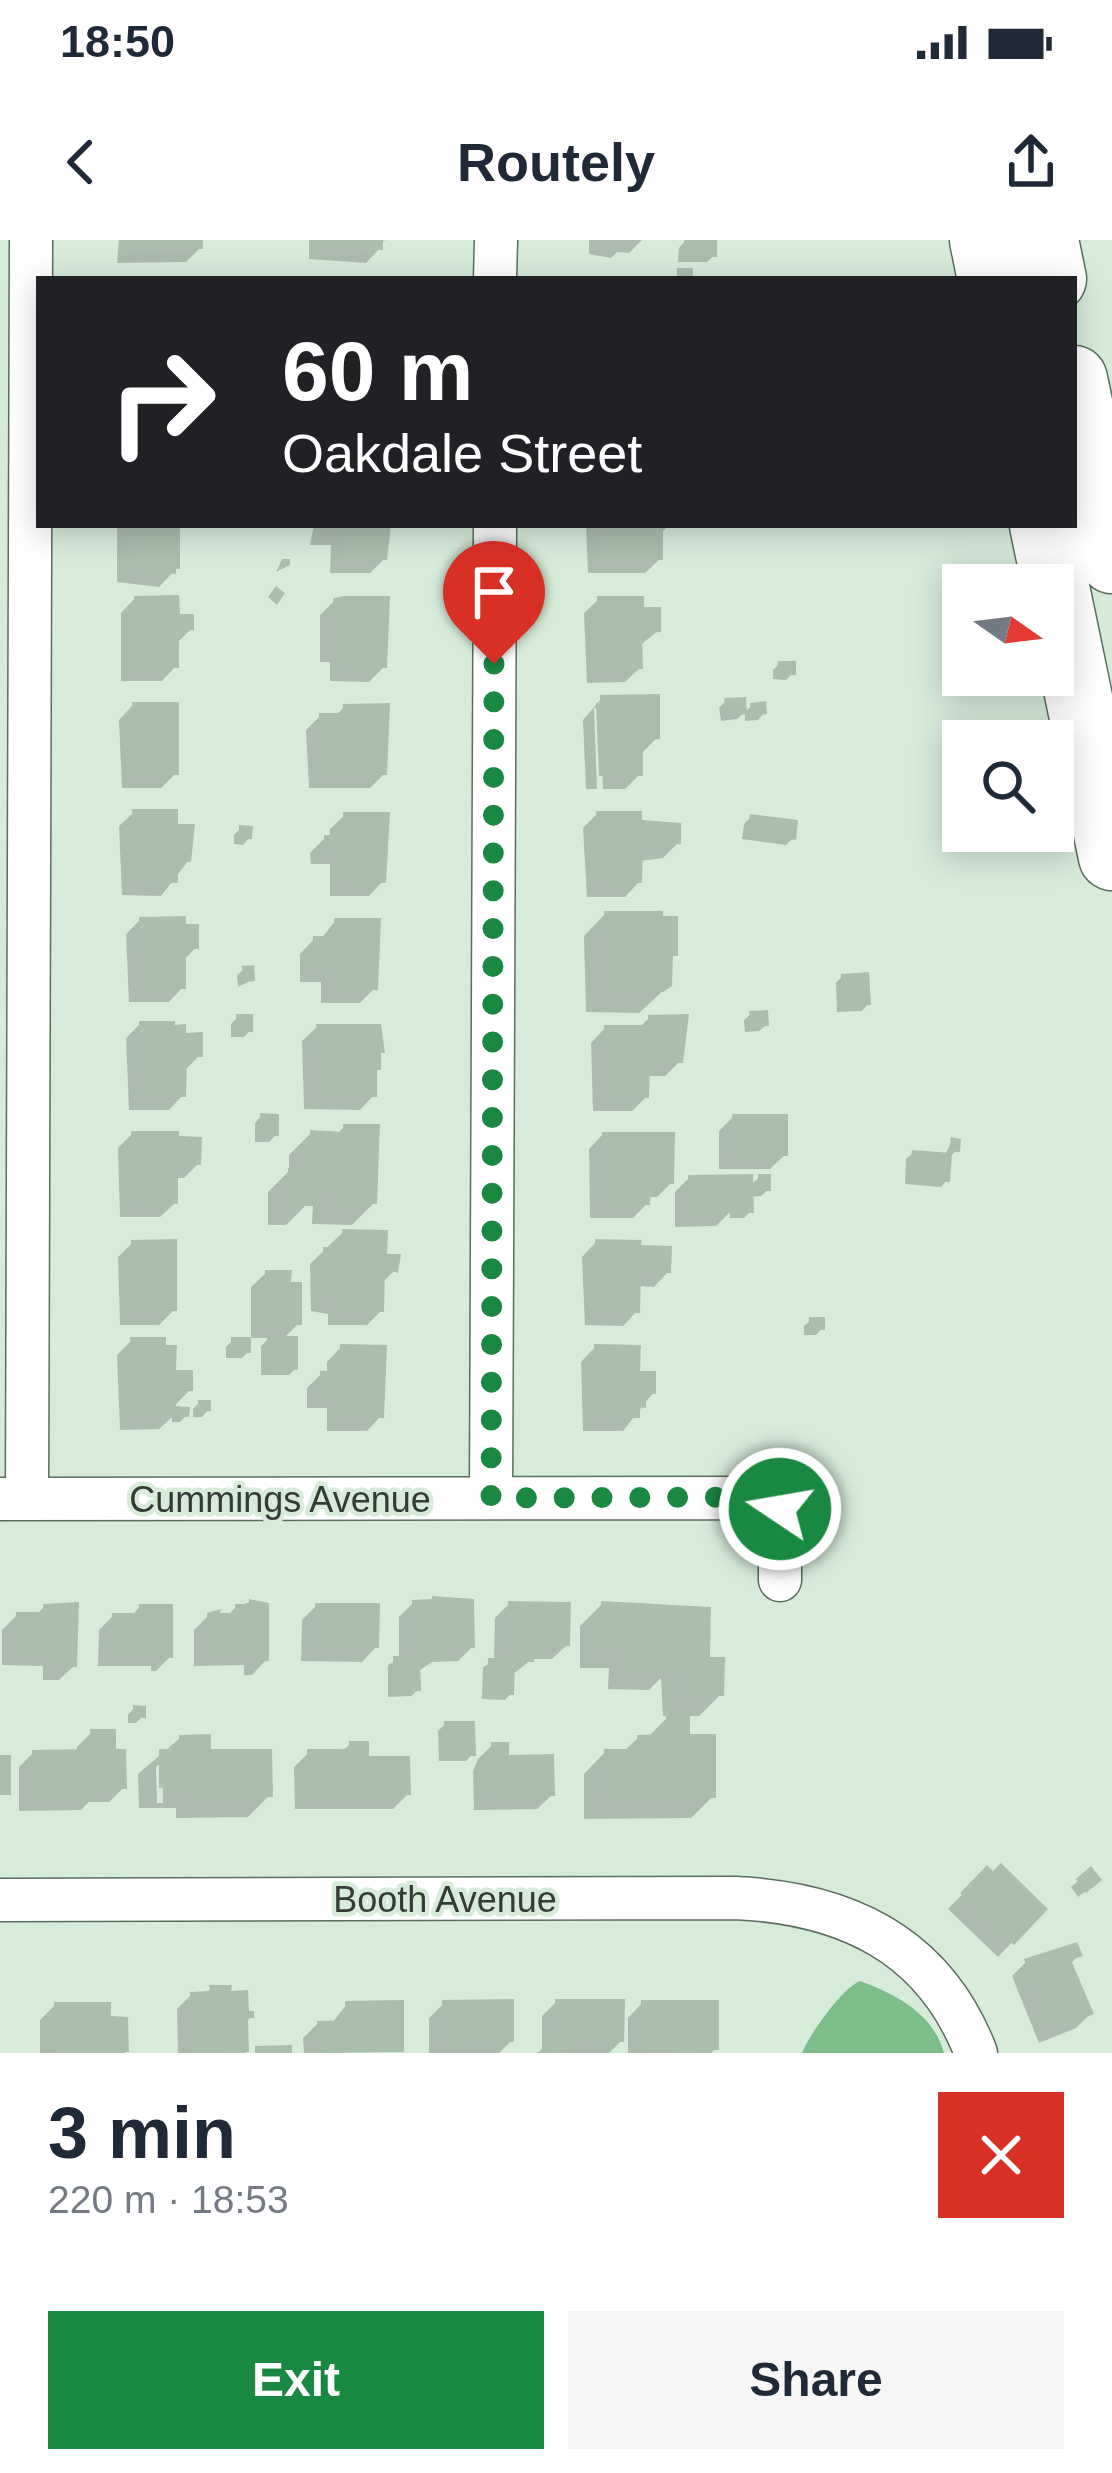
<!DOCTYPE html>
<html lang="en">
<head>
<meta charset="utf-8">
<style>
  body { margin:0; font-family:Helvetica,sans-serif; background:#f6f6f7; color:#1f2937; height:100vh; display:flex; flex-direction:column; font-size:45px; white-space:nowrap }
  * { box-sizing:border-box; margin:0 }
  p { font-size:39px; color:#747a83 }
  .icon { flex:none; width:66px; height:66px; fill:none; stroke:currentColor; stroke-width:2; stroke-linecap:round; stroke-linejoin:round }
  .map { position:relative; height:1813px; overflow:hidden }
  .sheet { display:flex; flex-direction:column; background:#fff; flex:1 }
  .sheet>* { flex:none }
  .guide { position:absolute; left:36px; top:36px; width:1041px; height:252px; border-radius:0px; box-shadow:0 6px 30px #0003; background:#202124; color:#fff; overflow:hidden }
  .needle { width:78px; rotate:104deg }
  .fabs { position:absolute; left:942px; top:324px; display:grid; gap:24px }
  .fabs a { display:grid; place-items:center; width:132px; height:132px; border-radius:0px; background:#fff; box-shadow:0 6px 30px #0003; font-size:60px }
  .pin { position:absolute; display:grid; place-items:center; width:102px; height:102px; color:#fff; margin:-123px -51px; border-radius:50% 50% 50% 0; rotate:-45deg; box-shadow:0 0 12px #0007 }
  .pin .icon { rotate:45deg }
  .me { position:absolute; width:132px; margin:-66px; rotate:282deg; stroke-linejoin:round; filter:drop-shadow(0 0 9px #0008) }
  .turn { display:flex; align-items:center; gap:42px; height:252px; padding:0 48px; font-size:54px }
  .turn .icon { width:156px; height:156px; stroke-width:2.5 }
  .turn b { display:block; font-size:84px; line-height:102px }
  .round { display:grid; place-items:center; flex:none; width:126px; height:126px; border-radius:0px; background:#f6f6f7 }
  .summary { display:flex; align-items:center; justify-content:space-between; height:204px; padding:0 48px }
  h1 { font-size:72px; font-weight:600; line-height:90px }
  .action { display:flex; gap:24px; margin-top:auto; padding:24px 48px }
  .action a { flex:1; height:138px; border-radius:0px; background:#198941; color:#fff; font-size:48px; font-weight:600; line-height:138px; text-align:center }
  .action a+a { background:#f6f6f7; color:#1f2937 }
  .status { display:flex; justify-content:space-between; align-items:center; height:84px; padding:0 60px; background:#fff; direction:ltr }
  .status svg { height:33px; fill:currentColor }
  header { display:flex; justify-content:space-between; align-items:center; height:156px; padding:0 48px; background:#fff; font-size:54px; font-weight:600 }
  .map>svg:first-child { display:block }
  .forest { fill:#7cbd89 }
  .shadow { fill:#0003; fill-rule:evenodd }
  .building { fill:#a9bfac }
  .lines { fill:none; stroke-linecap:round; stroke-linejoin:round }
  .minor-casing { stroke:#5a6e5d; stroke-width:45 }
  .motorway-casing { stroke:#5a6e5d; stroke-width:69 }
  .minor { stroke:#fff; stroke-width:42 }
  .motorway { stroke:#fff; stroke-width:66 }
  .route { stroke:#198941; stroke-width:21; stroke-dasharray:0 37.8 }
  .labels { text-anchor:middle; stroke-width:9; stroke-linejoin:round; paint-order:stroke }
  .street-label { font-size:36px; fill:#323b34; stroke:#d6ecd9 }
</style>
</head>
<body>
<div class="status"><b>18:50</b><svg viewBox="0 0 49 12"><path d="M0 12V9h3v3zM5 12V6h3v6zM10 12V3h3v9zM15 12V0h3v12zM26 1h20v11H26zM47 4h2v5h-2z"/></svg></div>
<header><svg class="icon" aria-label="back" viewBox="0 0 24 24"><path d="M15 5l-7 7 7 7"/></svg>Routely<svg class="icon" aria-label="share" viewBox="0 0 24 24"><path d="M12 15V3M7 8l5-5 5 5M5 13v7h14v-7"/></svg></header>
<div class="map">
<svg width="1112" height="1813" viewBox="0 0 1112 1813">
  <rect width="100%" height="100%" fill="#d6ecd9"/>
  <path class="forest" d="M 860,1741 C 895,1754 933,1773 944,1813 L 802,1813 C 809,1795 842,1748 860,1741 Z"/>
  <path class="shadow" d="M 119,0 L 200,0 L 200,8 L 186,22 L 117,23 Z
    M 309,0 L 386,0 L 380,2 L 380,8 L 366,23 L 309,19 Z
    M 589,0 L 642,0 L 629,13 L 617,12 L 611,18 L 589,14 Z
    M 685,1 L 714,16 L 707,22 L 678,22 L 679,8 Z
    M 117,285 L 177,285 L 177,328 L 159,347 L 117,342 Z
    M 314,285 L 386,285 L 384,319 L 370,333 L 330,333 L 331,305 L 310,305 Z
    M 586,285 L 669,285 L 660,294 L 660,319 L 645,333 L 588,333 Z
    M 282,319 L 290,319 L 290,325 L 276,332 Z
    M 135,358 L 177,377 L 191,389 L 176,404 L 176,426 L 162,441 L 121,441 L 121,373 Z
    M 599,359 L 641,370 L 658,391 L 639,406 L 640,428 L 625,442 L 587,443 L 584,373 Z
    M 334,361 L 384,427 L 369,442 L 330,441 L 330,422 L 320,422 L 320,375 Z
    M 779,424 L 793,433 L 786,440 L 773,439 L 773,430 Z
    M 602,458 L 657,498 L 643,512 L 640,534 L 625,549 L 603,549 L 600,468 L 594,468 L 597,549 L 586,549 L 583,480 Z
    M 726,461 L 744,473 L 751,466 L 764,473 L 758,480 L 745,481 L 745,472 L 737,479 L 721,481 L 719,468 Z
    M 133,465 L 176,533 L 161,548 L 122,548 L 119,480 Z
    M 344,467 L 384,534 L 370,548 L 309,548 L 306,490 L 320,476 L 335,476 Z
    M 134,572 L 175,587 L 189,620 L 161,656 L 122,655 L 119,586 Z
    M 597,574 L 640,582 L 678,603 L 663,618 L 640,621 L 639,642 L 625,657 L 587,657 L 583,588 Z
    M 345,575 L 383,641 L 369,656 L 330,656 L 330,624 L 311,624 L 310,613 L 325,598 L 330,598 L 330,589 Z
    M 751,577 L 793,598 L 786,605 L 742,599 L 744,584 Z
    M 241,588 L 249,598 L 243,605 L 234,604 L 234,595 Z
    M 605,674 L 674,715 L 670,720 L 669,745 L 639,773 L 586,772 L 584,696 Z
    M 140,680 L 196,707 L 183,721 L 183,747 L 169,762 L 129,762 L 126,694 Z
    M 335,681 L 375,748 L 360,763 L 321,763 L 321,742 L 300,742 L 300,714 L 314,699 L 321,699 Z
    M 244,729 L 252,740 L 238,747 L 237,735 Z
    M 842,736 L 868,764 L 862,771 L 837,772 L 836,743 Z
    M 751,774 L 766,785 L 759,791 L 745,792 L 744,780 Z
    M 238,777 L 250,791 L 244,797 L 231,797 L 231,784 Z
    M 649,778 L 680,821 L 665,836 L 647,836 L 646,857 L 632,871 L 593,871 L 591,803 L 605,788 L 639,788 Z
    M 140,784 L 183,796 L 200,815 L 185,830 L 183,855 L 169,870 L 129,870 L 126,798 Z
    M 317,787 L 378,816 L 374,855 L 360,870 L 304,869 L 302,801 Z
    M 261,876 L 276,895 L 269,902 L 255,902 L 255,883 Z
    M 733,877 L 785,915 L 770,929 L 719,929 L 719,891 Z
    M 344,887 L 374,963 L 352,985 L 312,984 L 313,966 L 305,966 L 286,985 L 268,985 L 268,952 L 289,931 L 289,915 L 311,893 L 336,895 Z
    M 132,894 L 198,924 L 184,938 L 175,938 L 175,963 L 160,977 L 120,977 L 118,908 Z
    M 603,894 L 671,943 L 657,957 L 648,957 L 647,964 L 633,978 L 590,978 L 589,909 Z
    M 952,901 L 957,910 L 949,918 L 947,940 L 941,947 L 905,944 L 906,919 L 913,913 L 945,915 Z
    M 759,937 L 768,950 L 761,956 L 750,957 L 751,971 L 744,978 L 730,978 L 730,972 L 716,986 L 675,987 L 675,952 L 689,938 L 750,946 Z
    M 343,992 L 398,1027 L 382,1043 L 381,1071 L 367,1085 L 328,1085 L 328,1074 L 311,1071 L 310,1024 Z
    M 596,1002 L 668,1032 L 654,1047 L 638,1046 L 637,1071 L 623,1086 L 585,1085 L 582,1017 Z
    M 132,1003 L 174,1070 L 159,1085 L 120,1085 L 118,1017 Z
    M 266,1033 L 299,1083 L 283,1099 L 295,1129 L 289,1135 L 261,1135 L 261,1106 L 269,1098 L 251,1098 L 251,1047 Z
    M 811,1080 L 822,1088 L 816,1095 L 804,1095 L 804,1086 Z
    M 132,1100 L 190,1150 L 171,1169 L 186,1176 L 180,1182 L 172,1182 L 172,1177 L 159,1189 L 120,1190 L 117,1115 Z
    M 233,1100 L 248,1112 L 242,1118 L 226,1118 L 226,1107 Z
    M 341,1107 L 381,1176 L 367,1191 L 327,1191 L 327,1168 L 307,1168 L 307,1148 L 321,1134 L 327,1133 L 327,1122 Z
    M 595,1107 L 637,1134 L 653,1153 L 623,1191 L 583,1191 L 581,1122 Z
    M 199,1163 L 208,1170 L 202,1177 L 193,1177 L 193,1169 Z
    M 250,1362 L 266,1420 L 252,1435 L 244,1435 L 244,1425 L 194,1426 L 194,1390 L 208,1376 L 227,1376 L 236,1367 Z
    M 413,1363 L 472,1407 L 458,1421 L 432,1422 L 417,1432 L 418,1450 L 411,1456 L 388,1457 L 388,1425 L 399,1419 L 399,1377 Z
    M 509,1364 L 567,1405 L 552,1419 L 532,1419 L 512,1435 L 511,1453 L 505,1460 L 482,1459 L 483,1427 L 494,1421 L 495,1378 Z
    M 602,1364 L 707,1420 L 721,1454 L 699,1476 L 687,1476 L 687,1498 L 713,1556 L 691,1578 L 584,1579 L 584,1534 L 605,1512 L 623,1512 L 638,1498 L 647,1498 L 669,1476 L 663,1476 L 661,1438 L 649,1450 L 608,1449 L 609,1428 L 580,1428 L 580,1386 Z
    M 316,1366 L 376,1407 L 362,1422 L 301,1421 L 302,1380 Z
    M 44,1367 L 74,1426 L 59,1440 L 43,1440 L 43,1426 L 2,1425 L 2,1390 L 17,1375 L 36,1375 Z
    M 140,1367 L 170,1417 L 156,1431 L 151,1431 L 151,1426 L 98,1426 L 99,1390 L 113,1376 L 131,1376 Z
    M 134,1468 L 143,1476 L 136,1483 L 128,1483 L 128,1475 Z
    M 445,1484 L 473,1514 L 466,1521 L 439,1521 L 438,1491 Z
    M 92,1492 L 113,1512 L 124,1547 L 109,1562 L 89,1562 L 81,1570 L 19,1571 L 19,1527 L 33,1513 L 77,1512 L 77,1507 Z
    M 180,1498 L 208,1512 L 270,1555 L 248,1577 L 176,1578 L 176,1568 L 139,1568 L 138,1534 ZM 162,1521 L 163,1563 L 157,1563 L 156,1527 Z
    M 350,1504 L 408,1554 L 393,1569 L 295,1569 L 294,1527 L 309,1512 L 342,1512 Z
    M 492,1505 L 552,1555 L 537,1569 L 474,1570 L 473,1531 L 478,1519 Z
    M 987,1629 L 1044,1669 L 998,1717 L 948,1669 Z
    M 1078,1641 L 1092,1646 L 1078,1657 L 1071,1647 Z
    M 1079,1715 L 1069,1725 L 1090,1774 L 1076,1788 L 1039,1803 L 1012,1736 L 1026,1722 Z
    M 211,1748 L 251,1777 L 245,1783 L 246,1813 L 178,1813 L 177,1769 L 191,1755 L 205,1754 Z
    M 556,1762 L 621,1801 L 609,1813 L 537,1813 L 542,1809 L 542,1776 Z
    M 444,1763 L 511,1801 L 499,1813 L 429,1813 L 429,1778 Z
    M 642,1763 L 716,1808 L 711,1813 L 628,1813 L 628,1778 Z
    M 347,1764 L 401,1811 L 304,1813 L 303,1798 L 318,1783 L 332,1783 Z
    M 55,1765 L 126,1783 L 125,1813 L 40,1813 L 40,1780 Z"/>
  <path class="building" d="M 130,0 L 203,0 L 203,9 L 130,10 Z
    M 322,0 L 383,0 L 383,10 L 322,6 Z
    M 684,0 L 717,0 L 717,17 L 684,17 Z
    M 677,28 L 693,28 L 693,39 L 677,39 Z
    M 130,285 L 180,285 L 180,329 L 176,329 L 176,334 L 130,329 Z
    M 323,285 L 391,285 L 387,320 L 344,320 L 344,292 L 323,292 Z
    M 601,285 L 663,285 L 663,320 L 601,320 Z
    M 276,346 L 285,353 L 277,365 L 268,357 Z
    M 179,355 L 180,374 L 194,374 L 194,390 L 179,390 L 179,428 L 134,428 L 134,356 Z
    M 344,356 L 390,356 L 387,428 L 343,428 L 344,409 L 333,409 L 333,358 Z
    M 597,356 L 644,356 L 644,367 L 661,367 L 661,392 L 642,393 L 643,429 L 601,430 Z
    M 778,421 L 796,421 L 796,435 L 778,434 Z
    M 660,454 L 660,499 L 643,499 L 643,536 L 599,536 L 596,463 L 600,462 L 600,455 Z
    M 746,457 L 747,474 L 726,476 L 724,458 Z
    M 766,461 L 767,474 L 751,476 L 750,463 Z
    M 132,462 L 179,462 L 179,535 L 136,535 Z
    M 390,463 L 387,535 L 322,535 L 319,473 L 343,473 L 343,464 Z
    M 132,569 L 178,569 L 178,584 L 195,584 L 191,622 L 178,621 L 178,643 L 135,642 Z
    M 596,571 L 642,571 L 642,580 L 681,583 L 681,604 L 643,609 L 642,643 L 600,643 Z
    M 343,572 L 390,572 L 386,643 L 343,643 L 343,610 L 324,611 L 324,595 L 343,595 Z
    M 750,574 L 798,580 L 796,600 L 747,594 Z
    M 239,585 L 253,586 L 252,599 L 239,599 Z
    M 604,671 L 663,671 L 663,676 L 678,676 L 678,716 L 673,716 L 672,746 L 663,752 L 607,752 Z
    M 186,676 L 186,684 L 199,684 L 199,709 L 186,709 L 186,749 L 143,749 L 139,677 Z
    M 334,678 L 381,678 L 378,750 L 334,750 L 334,729 L 313,729 L 313,696 L 334,696 Z
    M 254,725 L 255,741 L 244,742 L 242,726 Z
    M 869,732 L 871,765 L 842,767 L 841,734 Z
    M 768,770 L 769,786 L 751,787 L 749,771 Z
    M 236,774 L 253,774 L 253,792 L 236,792 Z
    M 689,774 L 683,823 L 650,823 L 649,858 L 607,858 L 604,785 L 648,785 L 648,775 Z
    M 139,781 L 175,781 L 175,785 L 186,784 L 186,793 L 203,792 L 203,817 L 187,817 L 186,857 L 142,857 Z
    M 316,784 L 381,784 L 385,813 L 381,813 L 381,830 L 377,830 L 377,857 L 318,856 Z
    M 260,873 L 279,874 L 279,896 L 260,896 Z
    M 732,874 L 788,874 L 788,916 L 732,916 Z
    M 343,884 L 380,884 L 377,964 L 333,964 L 333,945 L 310,945 L 310,964 L 288,964 L 288,928 L 333,928 L 310,925 L 310,890 L 343,892 Z
    M 131,891 L 179,891 L 179,896 L 202,897 L 201,925 L 178,925 L 178,964 L 133,963 Z
    M 602,892 L 675,892 L 674,944 L 651,944 L 650,965 L 603,965 Z
    M 951,897 L 961,899 L 960,912 L 949,911 Z
    M 912,910 L 952,913 L 950,942 L 910,939 Z
    M 753,934 L 754,973 L 736,973 L 734,953 L 734,973 L 689,973 L 688,935 Z
    M 758,934 L 771,934 L 771,951 L 758,951 Z
    M 342,989 L 388,990 L 387,1014 L 401,1014 L 398,1033 L 385,1029 L 384,1072 L 341,1071 L 341,1060 L 324,1057 L 323,1007 L 342,1007 Z
    M 177,999 L 177,1071 L 133,1071 L 131,1000 Z
    M 595,999 L 642,1000 L 641,1005 L 672,1006 L 671,1033 L 641,1033 L 640,1073 L 598,1072 Z
    M 265,1030 L 292,1030 L 291,1042 L 302,1042 L 302,1085 L 264,1085 Z
    M 809,1077 L 825,1077 L 825,1090 L 809,1090 Z
    M 267,1096 L 298,1096 L 298,1130 L 266,1130 Z
    M 130,1097 L 166,1097 L 166,1105 L 177,1105 L 176,1130 L 193,1130 L 193,1151 L 177,1151 L 176,1166 L 190,1167 L 189,1177 L 134,1176 Z
    M 231,1097 L 251,1097 L 251,1113 L 231,1113 Z
    M 340,1104 L 387,1105 L 384,1178 L 340,1177 L 340,1155 L 320,1155 L 320,1131 L 340,1130 Z
    M 594,1104 L 641,1105 L 640,1131 L 656,1131 L 656,1154 L 641,1154 L 640,1160 L 646,1160 L 646,1168 L 640,1167 L 640,1178 L 597,1178 Z
    M 198,1160 L 211,1160 L 211,1171 L 198,1172 Z
    M 432,1356 L 474,1359 L 475,1408 L 439,1409 L 439,1418 L 424,1419 L 424,1407 L 413,1408 L 412,1360 L 432,1359 Z
    M 249,1359 L 269,1363 L 269,1421 L 257,1422 L 257,1412 L 208,1412 L 207,1373 L 221,1369 L 220,1373 L 235,1373 L 235,1364 L 249,1364 Z
    M 508,1361 L 571,1362 L 570,1406 L 534,1406 L 534,1422 L 520,1422 L 520,1411 L 507,1406 Z
    M 601,1361 L 711,1367 L 710,1417 L 725,1417 L 724,1456 L 684,1455 L 682,1409 L 674,1408 L 674,1430 L 628,1429 L 629,1408 L 600,1407 Z
    M 79,1362 L 77,1427 L 56,1427 L 56,1412 L 15,1412 L 16,1372 L 43,1372 L 43,1364 Z
    M 315,1363 L 380,1363 L 379,1408 L 315,1408 Z
    M 139,1364 L 173,1364 L 173,1418 L 164,1418 L 164,1412 L 111,1413 L 112,1373 L 138,1373 Z
    M 393,1416 L 420,1416 L 421,1451 L 393,1451 Z
    M 488,1418 L 515,1418 L 514,1455 L 487,1454 Z
    M 133,1465 L 146,1466 L 146,1478 L 133,1477 Z
    M 666,1474 L 690,1474 L 690,1494 L 716,1494 L 716,1558 L 604,1558 L 604,1509 L 637,1509 L 637,1495 L 666,1494 Z
    M 444,1481 L 475,1481 L 476,1516 L 444,1516 Z
    M 90,1489 L 116,1489 L 116,1509 L 126,1509 L 127,1549 L 99,1549 L 99,1557 L 32,1558 L 32,1510 L 90,1509 Z
    M 211,1494 L 211,1509 L 272,1509 L 273,1557 L 197,1557 L 196,1547 L 159,1548 L 159,1509 L 179,1509 L 179,1495 Z
    M 349,1501 L 369,1501 L 369,1516 L 410,1516 L 411,1555 L 308,1556 L 307,1509 L 342,1509 L 349,1508 Z
    M 491,1502 L 509,1502 L 509,1515 L 554,1514 L 555,1556 L 487,1557 L 486,1514 L 491,1514 Z
    M 0,1515 L 11,1515 L 11,1555 L 0,1555 Z
    M 1001,1623 L 1048,1669 L 1014,1705 L 960,1653 L 987,1625 L 993,1631 Z
    M 1091,1626 L 1102,1640 L 1086,1653 L 1076,1639 Z
    M 1077,1702 L 1083,1716 L 1071,1720 L 1094,1774 L 1054,1791 L 1024,1719 Z
    M 209,1745 L 232,1745 L 231,1751 L 248,1750 L 249,1771 L 254,1771 L 254,1778 L 248,1778 L 249,1812 L 193,1813 L 190,1752 L 210,1751 Z
    M 514,1759 L 514,1802 L 443,1803 L 442,1760 Z
    M 555,1759 L 625,1759 L 624,1802 L 565,1801 L 565,1813 L 548,1813 L 548,1799 L 555,1798 Z
    M 404,1760 L 404,1812 L 317,1813 L 317,1781 L 346,1780 L 345,1761 Z
    M 641,1760 L 719,1760 L 719,1810 L 711,1810 L 711,1813 L 641,1810 Z
    M 54,1762 L 111,1762 L 111,1776 L 128,1777 L 129,1812 L 53,1812 Z
    M 292,1805 L 292,1813 L 255,1813 L 255,1806 Z"/>
  <g class="lines">
    <defs>
      <path id="minor" d="M 495,39 L 496,0
        M 491,1258 L 495,285
        M 1,1259 L 769,1258 L 776,1260 L 780,1269 L 780,1340
        M 27,1259 L 31,0
        M 0,1660 L 735,1658 C 846,1663 934,1704 976,1813"/>
      <path id="motorway" d="M 983,0 L 991,39
        M 1045,0 L 1053,39
        M 1074,139 L 1112,320
        M 1043,285 L 1112,617"/>
    </defs>
    <use href="#minor" class="minor-casing"/>
    <use href="#motorway" class="motorway-casing"/>
    <use href="#minor" class="minor"/>
    <use href="#motorway" class="motorway"/>
  </g>
  <g class="lines">
    <path class="route" d="M 494,424 L 491,1258 L 763,1257 L 776,1260 L 780,1269"/>
  </g>
  <g class="labels">
    <g class="street-label">
      <text x="280" y="1272">Cummings Avenue</text>
      <text x="445" y="1672">Booth Avenue</text>
    </g>
  </g>
</svg>
<div class="fabs">
<a><svg class="needle" viewBox="-14 -14 28 28"><path d="M0-13l5 13h-10z" fill="#e53935"/><path d="M0 13l5-13h-10z" fill="#747a83"/></svg></a>
<a><svg class="icon" aria-label="search" viewBox="0 0 24 24"><circle cx="10" cy="10" r="6"/><path d="M15 15l6 6"/></svg></a>
</div>
<div class="pin" style="left:494px;top:424px;background:#d93025"><svg class="icon" aria-label="arrive" viewBox="0 0 24 24"><path d="M6 21V4h12l-3 4 3 4H6"/></svg></div>
<svg class="me" style="left:780px;top:1269px" viewBox="-20 -20 40 40"><circle r="17" fill="#198941" stroke="#fff" stroke-width="3"/><path d="M0-11L8 9 0 5-8 9z" fill="#fff"/></svg>
<div class="guide">
<div class="turn"><svg class="icon" aria-label="right" viewBox="0 0 24 24"><path d="M7 20v-9h11M14 6l5 5-5 5"/></svg><div><b>60 m</b>Oakdale Street</div></div>
</div>
</div>
<section class="sheet">
<div class="summary"><div><h1>3 min</h1><p>220 m · 18:53</p></div><a class="round" style="background:#d93025;color:#fff"><svg class="icon" aria-label="close" viewBox="0 0 24 24"><path d="M6 6l12 12M18 6L6 18"/></svg></a></div>
<div class="action"><a>Exit</a><a>Share</a></div>
</section>
</body>
</html>
